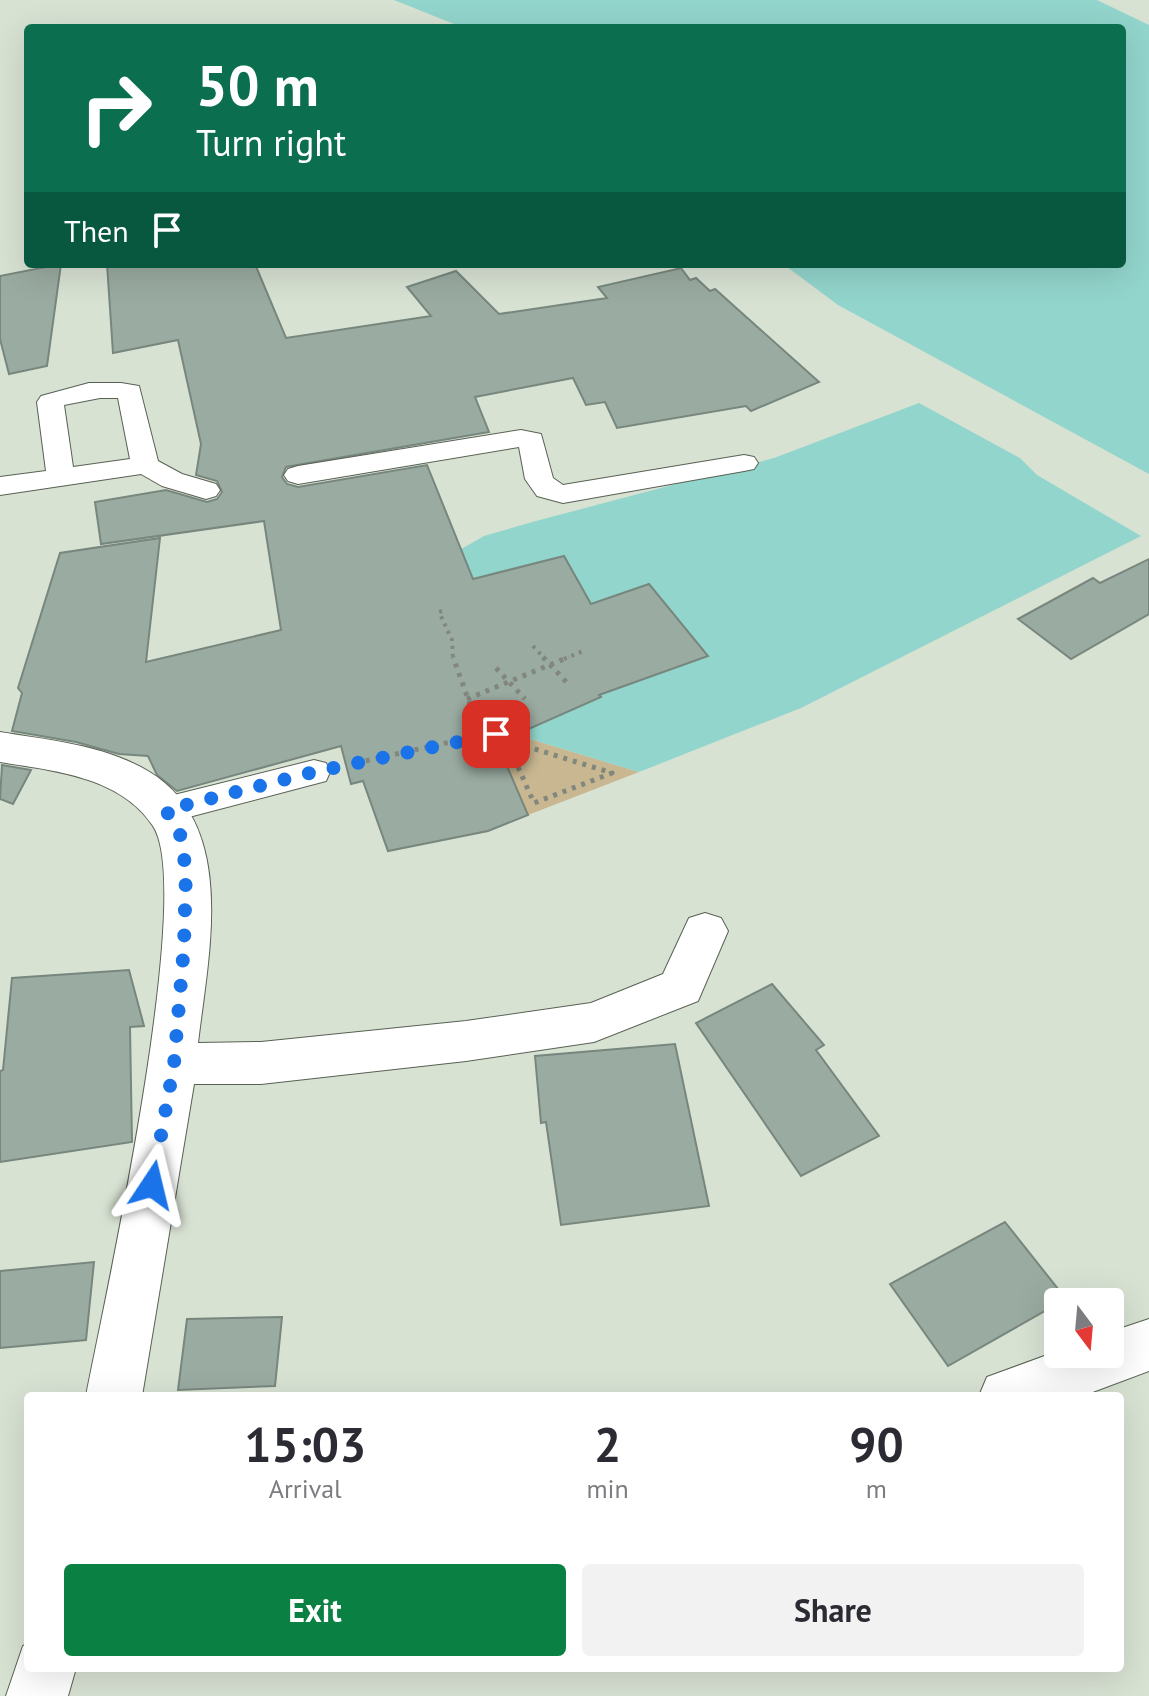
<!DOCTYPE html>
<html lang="en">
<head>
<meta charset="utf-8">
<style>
  body { margin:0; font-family:"PT Sans",sans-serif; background:#f2f2f3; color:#2b2b33; height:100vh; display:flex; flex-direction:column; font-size:30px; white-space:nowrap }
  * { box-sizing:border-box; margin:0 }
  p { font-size:26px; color:#7c7c81 }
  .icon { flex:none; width:44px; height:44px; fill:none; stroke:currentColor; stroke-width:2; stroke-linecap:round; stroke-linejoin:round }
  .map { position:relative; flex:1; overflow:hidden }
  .sheet { position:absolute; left:24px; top:1392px; width:1100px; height:280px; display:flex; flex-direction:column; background:#fff; border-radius:8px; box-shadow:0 8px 32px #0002 }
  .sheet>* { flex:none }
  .guide { position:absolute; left:24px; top:24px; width:1102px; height:244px; border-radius:8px; box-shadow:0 8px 32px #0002; background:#0b6e4f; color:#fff; overflow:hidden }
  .needle { width:52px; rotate:164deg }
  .tools { position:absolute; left:1044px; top:1288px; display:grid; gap:16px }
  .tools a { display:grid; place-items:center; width:80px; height:80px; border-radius:8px; background:#fff; box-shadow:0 8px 32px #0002; font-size:40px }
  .pin { position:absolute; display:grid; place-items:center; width:68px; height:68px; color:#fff; margin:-34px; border-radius:16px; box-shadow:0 4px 12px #0006 }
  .me { position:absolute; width:88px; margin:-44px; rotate:10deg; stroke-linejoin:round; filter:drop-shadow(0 0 6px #0008) }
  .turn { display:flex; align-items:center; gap:28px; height:168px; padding:0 40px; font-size:36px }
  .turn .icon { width:104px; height:104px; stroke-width:2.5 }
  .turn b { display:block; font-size:56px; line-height:68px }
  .then { display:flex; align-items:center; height:76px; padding:0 40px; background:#0003; gap:16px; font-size:30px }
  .eta { display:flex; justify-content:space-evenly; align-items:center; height:136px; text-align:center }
  .eta b { font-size:48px; font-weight:700; line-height:56px }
  .action { display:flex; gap:16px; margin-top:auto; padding:16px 40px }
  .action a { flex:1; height:92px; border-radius:8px; background:#0b8043; color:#fff; font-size:32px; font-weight:700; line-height:92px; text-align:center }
  .action a+a { background:#f2f2f3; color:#2b2b33 }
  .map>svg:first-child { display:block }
  .green { fill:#c8b791 }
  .water { fill:#92d5cc }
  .building { fill:#9aaba1; stroke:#77877e; stroke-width:2 }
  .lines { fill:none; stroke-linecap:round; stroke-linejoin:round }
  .service-casing { stroke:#586154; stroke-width:2 }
  .minor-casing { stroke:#586154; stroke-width:2 }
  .path-far1 { stroke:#81877d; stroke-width:4; stroke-dasharray:3 5; stroke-linecap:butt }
  .path { stroke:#81877d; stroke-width:5; stroke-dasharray:4 6; stroke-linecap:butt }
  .service { fill:#fff; fill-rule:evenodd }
  .minor { fill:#fff; fill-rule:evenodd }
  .route { stroke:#1a73e8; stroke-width:14; stroke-dasharray:0 25.2 }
</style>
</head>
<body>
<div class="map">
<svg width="1149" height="1696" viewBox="0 0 1149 1696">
  <rect width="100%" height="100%" fill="#d8e2d3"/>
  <path class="green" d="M 497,729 L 639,772 L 528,815 L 495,739 Z"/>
  <path class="water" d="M 394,0 L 1097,0 L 1149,25 L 1149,474 L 838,305 L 783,264 L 1122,264 L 1122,28 L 464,28 Z
    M 919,403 L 1020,458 L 1037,475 L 1141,536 L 801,708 L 639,772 L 497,729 L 435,554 L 463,548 L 484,536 L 536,521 L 774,458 Z"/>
  <path class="building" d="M 61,264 L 47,366 L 9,374 L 0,339 L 0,276 Z
    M 107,264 L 255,264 L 286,338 L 431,316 L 407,287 L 456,271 L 499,314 L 607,298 L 598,287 L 681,268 L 690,280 L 696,278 L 710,291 L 715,289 L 819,382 L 751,411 L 746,406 L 617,428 L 605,402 L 586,405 L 573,378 L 475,397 L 489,432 L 286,467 L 282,477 L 287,484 L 298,487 L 427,465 L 473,579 L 564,556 L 591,604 L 649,584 L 708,656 L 599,695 L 601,697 L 497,743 L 528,815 L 488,831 L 388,851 L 363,781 L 351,784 L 341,746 L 177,791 L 157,775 L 148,756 L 119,754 L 76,742 L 12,731 L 22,693 L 18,688 L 60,553 L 160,538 L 146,662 L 281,630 L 264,521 L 101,544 L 95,502 L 166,490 L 207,502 L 217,499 L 222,492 L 217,481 L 196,475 L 201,444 L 178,340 L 113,353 Z
    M 1149,559 L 1149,614 L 1071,659 L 1018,619 L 1093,578 L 1100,583 Z
    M 2,765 L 31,770 L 13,804 L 0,799 Z
    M 129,970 L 144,1026 L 130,1027 L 132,1142 L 0,1162 L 0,1071 L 3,1070 L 12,978 Z
    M 772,984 L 824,1045 L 816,1050 L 879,1136 L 801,1176 L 696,1023 Z
    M 675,1044 L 709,1206 L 561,1225 L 546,1122 L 541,1123 L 535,1056 Z
    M 1005,1222 L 1066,1299 L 948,1366 L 890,1284 Z
    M 94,1262 L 86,1340 L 0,1348 L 0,1271 Z
    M 282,1317 L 275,1386 L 178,1390 L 187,1319 Z"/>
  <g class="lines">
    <defs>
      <path id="service" d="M 89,383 L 121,383 L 139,386 L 158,461 L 182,474 L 216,484 L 220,490 L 216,496 L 206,499 L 196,496 L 162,486 L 141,474 L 0,495 L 0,477 L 46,471 L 37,402 L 41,396 ZM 100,398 L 118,398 L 130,459 L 73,467 L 64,405 Z
        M 521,430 L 541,434 L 553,478 L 563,485 L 744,455 L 754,457 L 758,463 L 754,469 L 744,471 L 563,503 L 537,496 L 525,479 L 519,447 L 298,484 L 288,481 L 284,475 L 288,469 L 298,466 Z
        M 314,760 L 326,763 L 330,772 L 326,781 L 166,823 L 154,819 L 149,810 L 154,801 L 166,797 Z"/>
      <path id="minor" d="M 0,732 C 49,740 104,745 148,771 C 239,825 208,956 198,1043 L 261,1042 L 466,1021 L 591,1003 L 663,974 L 689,918 L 705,913 L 721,918 L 728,931 L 698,1001 L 594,1042 L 466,1061 L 261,1084 L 194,1084 L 142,1396 L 86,1396 C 104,1303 196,891 153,826 C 120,776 53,771 0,762 Z
        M 1149,1319 L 1149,1371 L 1082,1396 L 979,1396 L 987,1377 L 1058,1351 L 1058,1354 L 1110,1354 L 1110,1332 Z
        M 28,1644 L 28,1668 L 76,1668 L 68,1696 L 6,1696 L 23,1646 Z"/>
    </defs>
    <use href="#service" class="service-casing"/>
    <use href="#minor" class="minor-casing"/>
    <path class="path-far1" d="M 442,611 L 439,612 L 452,640 L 453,659
      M 533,646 L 545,659
      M 564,659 L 583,651"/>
    <path class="path" d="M 543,657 L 570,686
      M 496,668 L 525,699
      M 467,699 L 569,657
      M 481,735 L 496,734 L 506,740
      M 506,740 L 612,773 L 534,803 Z
      M 356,763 L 481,735 L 453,657"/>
    <use href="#service" class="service"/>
    <use href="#minor" class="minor"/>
  </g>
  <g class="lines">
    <path class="route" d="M 152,1185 L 174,1064 L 184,946 L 186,870 L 180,834 L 166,810 L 314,772 L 496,734"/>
  </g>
</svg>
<div class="tools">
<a><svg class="needle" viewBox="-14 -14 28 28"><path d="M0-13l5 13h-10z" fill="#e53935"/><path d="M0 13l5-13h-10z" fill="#7c7c81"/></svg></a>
</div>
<div class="pin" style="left:496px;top:734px;background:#d93025"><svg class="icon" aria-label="arrive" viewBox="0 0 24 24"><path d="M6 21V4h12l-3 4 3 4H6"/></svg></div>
<svg class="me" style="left:152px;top:1185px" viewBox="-20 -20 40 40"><path d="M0-17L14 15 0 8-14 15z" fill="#1a73e8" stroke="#fff" stroke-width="4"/></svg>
<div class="guide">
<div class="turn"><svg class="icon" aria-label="right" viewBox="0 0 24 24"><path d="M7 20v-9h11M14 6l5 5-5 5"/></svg><div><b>50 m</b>Turn right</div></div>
<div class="then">Then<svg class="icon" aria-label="arrive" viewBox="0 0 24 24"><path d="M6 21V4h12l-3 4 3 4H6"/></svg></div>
</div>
<section class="sheet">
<div class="eta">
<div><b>15:03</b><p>Arrival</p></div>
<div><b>2</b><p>min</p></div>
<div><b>90</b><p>m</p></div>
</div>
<div class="action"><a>Exit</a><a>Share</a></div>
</section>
</div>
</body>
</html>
